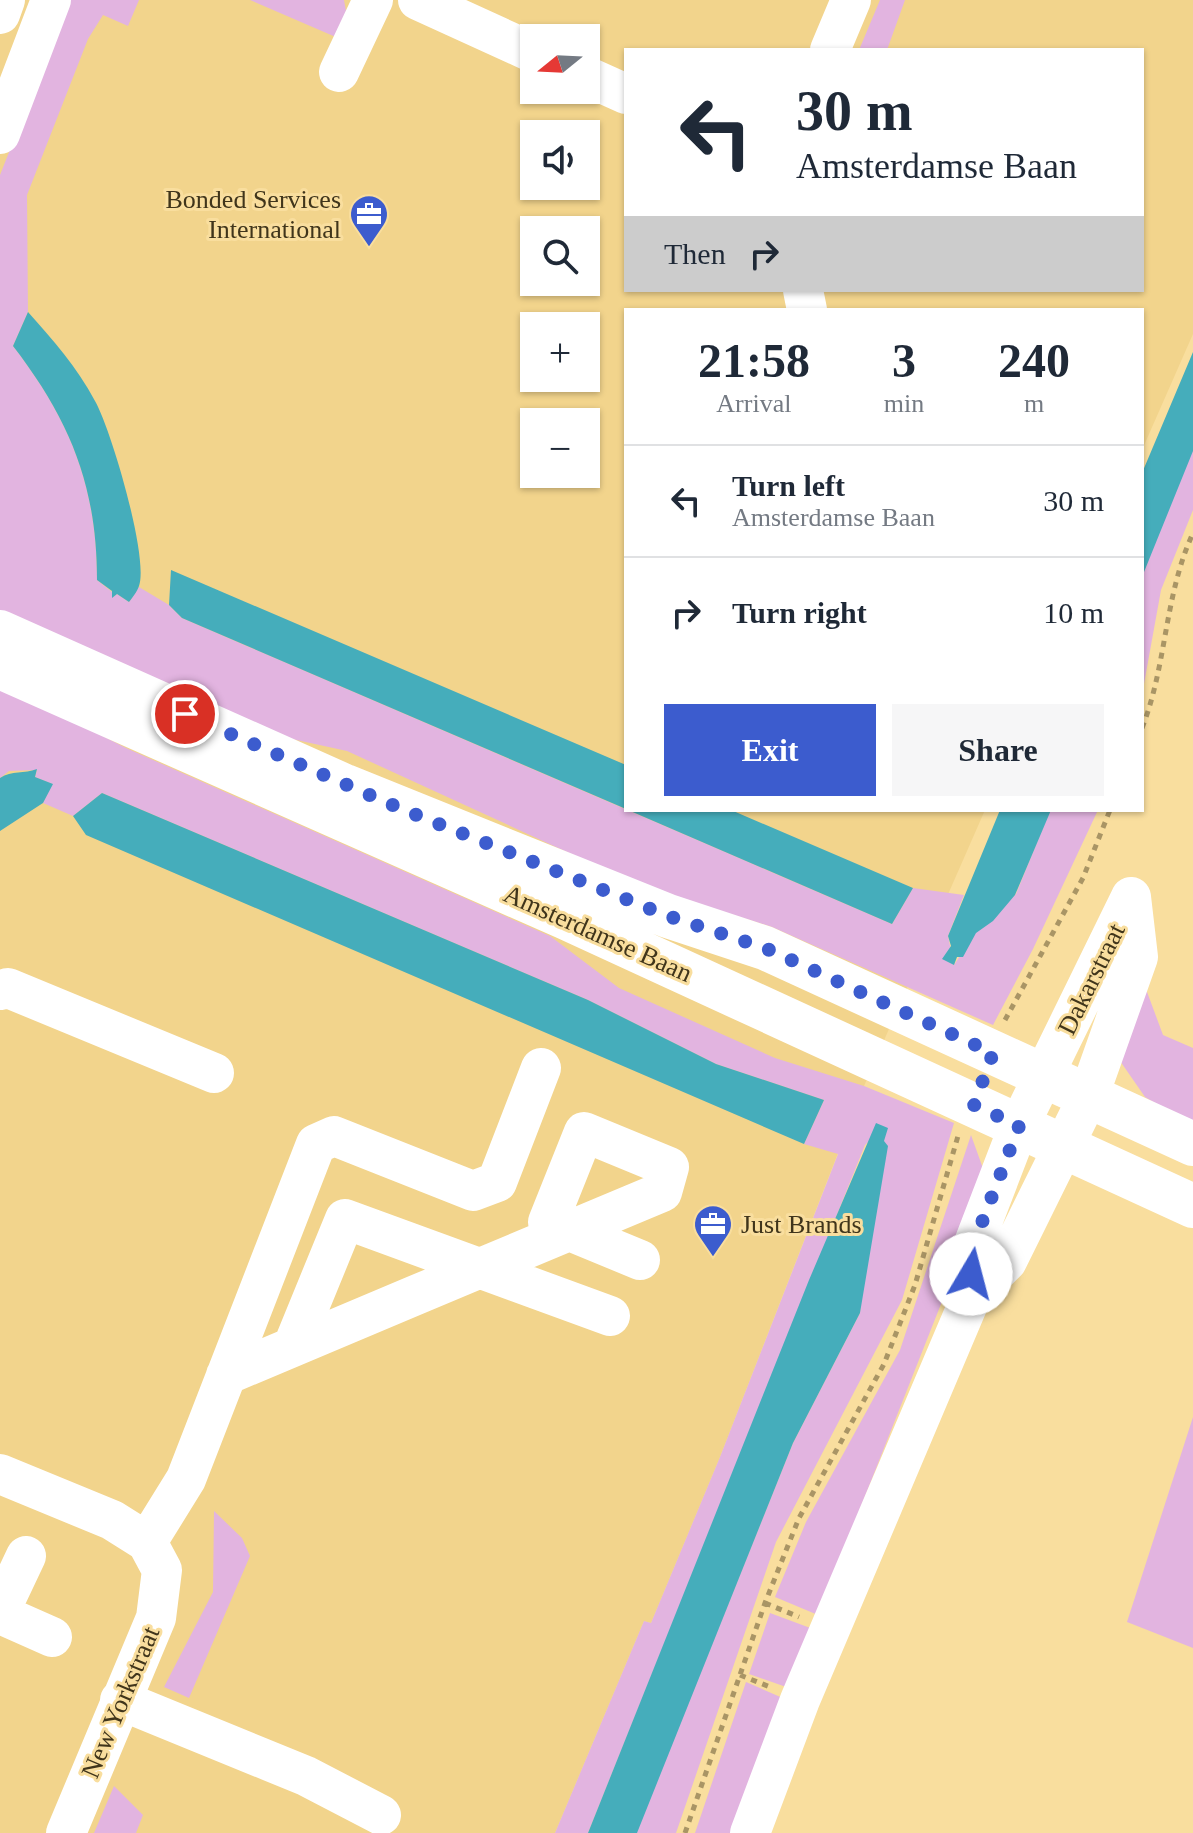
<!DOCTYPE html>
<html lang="en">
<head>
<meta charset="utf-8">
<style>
  body { margin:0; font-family:Georgia,serif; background:#f6f6f7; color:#1f2937; height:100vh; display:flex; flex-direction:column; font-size:30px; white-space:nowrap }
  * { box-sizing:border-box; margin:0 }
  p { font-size:26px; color:#747a83 }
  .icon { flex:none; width:44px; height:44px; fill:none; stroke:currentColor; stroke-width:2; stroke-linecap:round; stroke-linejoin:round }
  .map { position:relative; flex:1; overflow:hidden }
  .side { position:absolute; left:624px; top:308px; width:520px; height:504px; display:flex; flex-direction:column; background:#fff; border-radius:0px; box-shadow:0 2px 6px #0004 }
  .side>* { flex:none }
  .hud { position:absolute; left:624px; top:48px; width:520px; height:244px; border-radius:0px; box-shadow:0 2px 6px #0004; background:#fff; color:#1f2937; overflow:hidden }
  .needle { width:52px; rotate:252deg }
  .tools { position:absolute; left:520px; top:24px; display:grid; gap:16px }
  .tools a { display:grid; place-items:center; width:80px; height:80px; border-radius:0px; background:#fff; box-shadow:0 2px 6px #0004; font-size:40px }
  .pin { position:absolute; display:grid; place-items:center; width:68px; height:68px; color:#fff; margin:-34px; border:4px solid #fff; border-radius:50%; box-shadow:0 2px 8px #0007 }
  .me { position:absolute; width:88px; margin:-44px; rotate:8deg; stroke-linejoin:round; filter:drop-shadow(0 0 6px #0008) }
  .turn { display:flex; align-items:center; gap:28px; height:168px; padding:0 40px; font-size:36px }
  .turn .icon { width:104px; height:104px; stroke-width:2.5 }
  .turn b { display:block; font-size:56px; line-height:68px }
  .then { display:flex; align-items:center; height:76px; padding:0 40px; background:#0003; gap:16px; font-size:30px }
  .eta { display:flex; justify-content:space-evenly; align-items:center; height:136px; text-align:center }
  .eta b { font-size:48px; font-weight:700; line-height:56px }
  .action { display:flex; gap:16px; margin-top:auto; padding:16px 40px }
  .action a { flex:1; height:92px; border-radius:0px; background:#3c5cce; color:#fff; font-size:32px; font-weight:700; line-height:92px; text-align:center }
  .action a+a { background:#f6f6f7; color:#1f2937 }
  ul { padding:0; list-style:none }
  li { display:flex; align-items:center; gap:24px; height:112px; padding:0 40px; border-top:2px solid #e0e1e3 }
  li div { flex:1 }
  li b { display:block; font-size:30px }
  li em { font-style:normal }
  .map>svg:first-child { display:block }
  .built { fill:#f2d48c; fill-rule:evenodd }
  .green { fill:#e2b4e0 }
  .water { fill:#45adbb }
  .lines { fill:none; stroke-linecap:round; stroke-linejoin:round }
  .path { stroke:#a99565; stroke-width:5; stroke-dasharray:6 6; stroke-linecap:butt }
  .minor { stroke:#fff; stroke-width:40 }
  .major { stroke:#fff; stroke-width:44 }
  .route { stroke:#3c5cce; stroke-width:14; stroke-dasharray:0 25.2 }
  .labels { text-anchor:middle; stroke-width:6; stroke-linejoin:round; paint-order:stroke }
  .poi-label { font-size:26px; fill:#40351b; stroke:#f9de9e; text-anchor:end }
  .street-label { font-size:26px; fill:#40351b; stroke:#f9de9e }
</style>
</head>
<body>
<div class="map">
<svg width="1193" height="1833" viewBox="0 0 1193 1833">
  <rect width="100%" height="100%" fill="#f9de9e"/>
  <path class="built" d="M 0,0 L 1193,0 L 1193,334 L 1142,450 L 1142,310 L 626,310 L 626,810 L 985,810 L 864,1086 L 720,1457 L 651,1623 L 644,1621 L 555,1833 L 0,1833 ZM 534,38 L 586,38 L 586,90 L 534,90 ZM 626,50 L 1142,50 L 1142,290 L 626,290 ZM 534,134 L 586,134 L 586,186 L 534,186 ZM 534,230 L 586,230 L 586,282 L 534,282 ZM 534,326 L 586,326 L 586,378 L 534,378 ZM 534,422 L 586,422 L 586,474 L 534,474 Z"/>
  <path class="green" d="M 69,0 L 139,0 L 128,26 L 103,15 L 88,39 L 27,195 L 28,312 L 13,346 C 70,420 97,486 97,580 L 112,592 L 113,597 L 117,594 L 129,602 L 139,587 L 169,605 L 182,618 L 892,924 L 913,888 L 964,895 L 948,936 L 954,965 L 976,932 L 1016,894 L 1050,810 L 1098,810 L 1033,949 L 993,1025 L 772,927 L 641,886 L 347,751 L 246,729 L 0,617 L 0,175 Z
    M 250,0 L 344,0 L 346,11 L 338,38 Z
    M 880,0 L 905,0 L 887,50 L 859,50 Z
    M 1193,447 L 1193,510 L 1161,590 L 1142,695 L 1142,576 Z
    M 0,683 L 126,748 L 550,936 L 619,988 L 775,1058 L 864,1086 L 954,1123 L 902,1300 L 776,1542 L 676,1833 L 636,1833 L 793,1443 L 860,1313 L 872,1138 L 865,1145 L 588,1833 L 555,1833 L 644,1621 L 651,1623 L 720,1457 L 838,1154 L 804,1144 L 824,1100 L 716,1064 L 588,1000 L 102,793 L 73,816 L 43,803 L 52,784 L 35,777 L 37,770 L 9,771 L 0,778 Z
    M 1140,973 L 1163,1035 L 1193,1048 L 1193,1126 L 1145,1097 L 1118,1058 Z
    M 971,1135 L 985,1174 L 978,1202 L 943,1299 L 818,1615 L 775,1597 L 806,1522 L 900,1350 Z
    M 1193,1417 L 1193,1648 L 1127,1622 Z
    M 214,1511 L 242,1538 L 250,1556 L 189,1698 L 164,1687 L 213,1592 Z
    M 770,1613 L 813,1629 L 789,1688 L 749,1674 Z
    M 746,1682 L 785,1699 L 731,1833 L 695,1833 Z
    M 114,1786 L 143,1815 L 136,1833 L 94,1833 Z"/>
  <path class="water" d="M 28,312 C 53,340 77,367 95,401 C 111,429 149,558 139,586 C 137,592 132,598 129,602 L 117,594 L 112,598 L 112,591 L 97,580 C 97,486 70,420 13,346 Z
    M 1193,352 L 1193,451 L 1142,577 L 1142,473 Z
    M 171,570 L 626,765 L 626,809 L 182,618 L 169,605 Z
    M 37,769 L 35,777 L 53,784 L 43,803 L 0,831 L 0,778 C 12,770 24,774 37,769 Z
    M 102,793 L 588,1000 L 716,1064 L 824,1100 L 804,1144 L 86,835 L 73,816 Z
    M 628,810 L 731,810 L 913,888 L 892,924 Z
    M 1000,810 L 1051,810 L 1015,895 L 993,921 L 976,933 L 963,957 L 957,957 L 954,965 L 942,959 L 951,946 L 948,936 Z
    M 876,1123 L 888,1128 L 884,1141 L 888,1146 L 860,1313 L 793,1443 L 637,1833 L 588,1833 L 809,1280 Z"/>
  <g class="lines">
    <path class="path" d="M 1142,728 C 1167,665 1164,596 1193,533
      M 1005,1020 L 1083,878 L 1110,810
      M 765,1603 L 799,1617
      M 740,1675 L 770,1687
      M 685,1833 L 765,1603 L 799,1518 L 884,1364 L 915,1285 L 958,1136"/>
    <path class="minor" d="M 418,0 L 534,53
      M 0,14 L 5,0
      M 830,50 L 851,0
      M 339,72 L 373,0
      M 586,76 L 626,94
      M 0,134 L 51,0
      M 803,290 L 807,310
      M 0,990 L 8,988 L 214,1073
      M 971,1297 L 971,1251 L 1019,1126 L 1131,897
      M 293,1346 L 345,1219 L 610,1316
      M 226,1375 C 371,1314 517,1252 662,1192 L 669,1167 L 584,1132 L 548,1222 L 640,1260
      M 0,1474 L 112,1520 L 147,1542 L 162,1570 L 156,1618 L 66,1833
      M 147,1542 L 186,1479 L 316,1144 L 334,1136 L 473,1191 L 497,1182 L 541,1068
      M 0,1611 L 26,1556
      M 0,1614 L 52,1637
      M 120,1700 L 306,1776 L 381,1815
      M 750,1833 L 800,1700 L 971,1297 L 1007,1261 L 1089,1095 L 1138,957 L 1131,897"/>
    <path class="major" d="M 0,632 L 345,786 L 668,916 L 765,948 L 1193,1144
      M 0,667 L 564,917 L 1193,1206"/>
  </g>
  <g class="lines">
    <path class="route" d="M 185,714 L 404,810 L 668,916 L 765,948 L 993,1053 L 974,1105 L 1019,1126 L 971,1251 L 971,1274"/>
  </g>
  <defs>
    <symbol id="office-pin" viewBox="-11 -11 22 30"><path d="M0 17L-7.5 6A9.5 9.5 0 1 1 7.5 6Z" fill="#3c5cce" stroke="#f9de9e"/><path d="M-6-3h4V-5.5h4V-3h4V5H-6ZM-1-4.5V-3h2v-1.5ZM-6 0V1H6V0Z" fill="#fff"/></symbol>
  </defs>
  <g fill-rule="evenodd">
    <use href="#office-pin" x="347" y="192" width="44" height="60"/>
    <use href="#office-pin" x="691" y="1202" width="44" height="60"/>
  </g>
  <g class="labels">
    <g class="poi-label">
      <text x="341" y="208">Bonded Services<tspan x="341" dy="30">International</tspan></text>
      <text x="741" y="1233" text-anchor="start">Just Brands</text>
    </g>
    <g class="street-label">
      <text transform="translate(598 933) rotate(24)" y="9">Amsterdamse Baan</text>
      <text transform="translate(1091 979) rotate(-64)" y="9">Dakarstraat</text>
      <text transform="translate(120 1702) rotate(-67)" y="9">New Yorkstraat</text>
    </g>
  </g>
</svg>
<div class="tools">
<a><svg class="needle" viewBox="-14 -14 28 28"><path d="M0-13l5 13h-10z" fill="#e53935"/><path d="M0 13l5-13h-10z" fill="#747a83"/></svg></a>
<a><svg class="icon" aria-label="sound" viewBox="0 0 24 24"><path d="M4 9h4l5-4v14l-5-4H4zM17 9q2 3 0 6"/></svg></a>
<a><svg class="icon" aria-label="search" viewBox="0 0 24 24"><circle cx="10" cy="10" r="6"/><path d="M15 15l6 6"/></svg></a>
<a>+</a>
<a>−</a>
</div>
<div class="pin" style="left:185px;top:714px;background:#d93025"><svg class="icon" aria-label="arrive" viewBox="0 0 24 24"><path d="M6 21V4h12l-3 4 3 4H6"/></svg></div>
<svg class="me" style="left:971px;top:1274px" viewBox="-20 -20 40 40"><circle r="19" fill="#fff"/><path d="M0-13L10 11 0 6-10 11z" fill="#3c5cce"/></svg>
<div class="hud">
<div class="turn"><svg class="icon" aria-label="left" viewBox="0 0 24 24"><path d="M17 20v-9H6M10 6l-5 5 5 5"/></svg><div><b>30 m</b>Amsterdamse Baan</div></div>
<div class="then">Then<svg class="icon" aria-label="right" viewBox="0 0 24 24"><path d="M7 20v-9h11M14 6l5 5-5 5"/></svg></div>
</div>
<section class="side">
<div class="eta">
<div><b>21:58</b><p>Arrival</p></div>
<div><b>3</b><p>min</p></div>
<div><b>240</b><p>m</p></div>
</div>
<ul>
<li><svg class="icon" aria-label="left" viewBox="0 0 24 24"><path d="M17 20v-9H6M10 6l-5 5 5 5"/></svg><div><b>Turn left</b><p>Amsterdamse Baan</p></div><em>30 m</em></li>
<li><svg class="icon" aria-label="right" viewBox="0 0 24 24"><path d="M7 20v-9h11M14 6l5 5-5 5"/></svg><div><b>Turn right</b></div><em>10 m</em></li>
</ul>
<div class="action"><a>Exit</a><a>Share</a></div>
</section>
</div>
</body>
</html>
